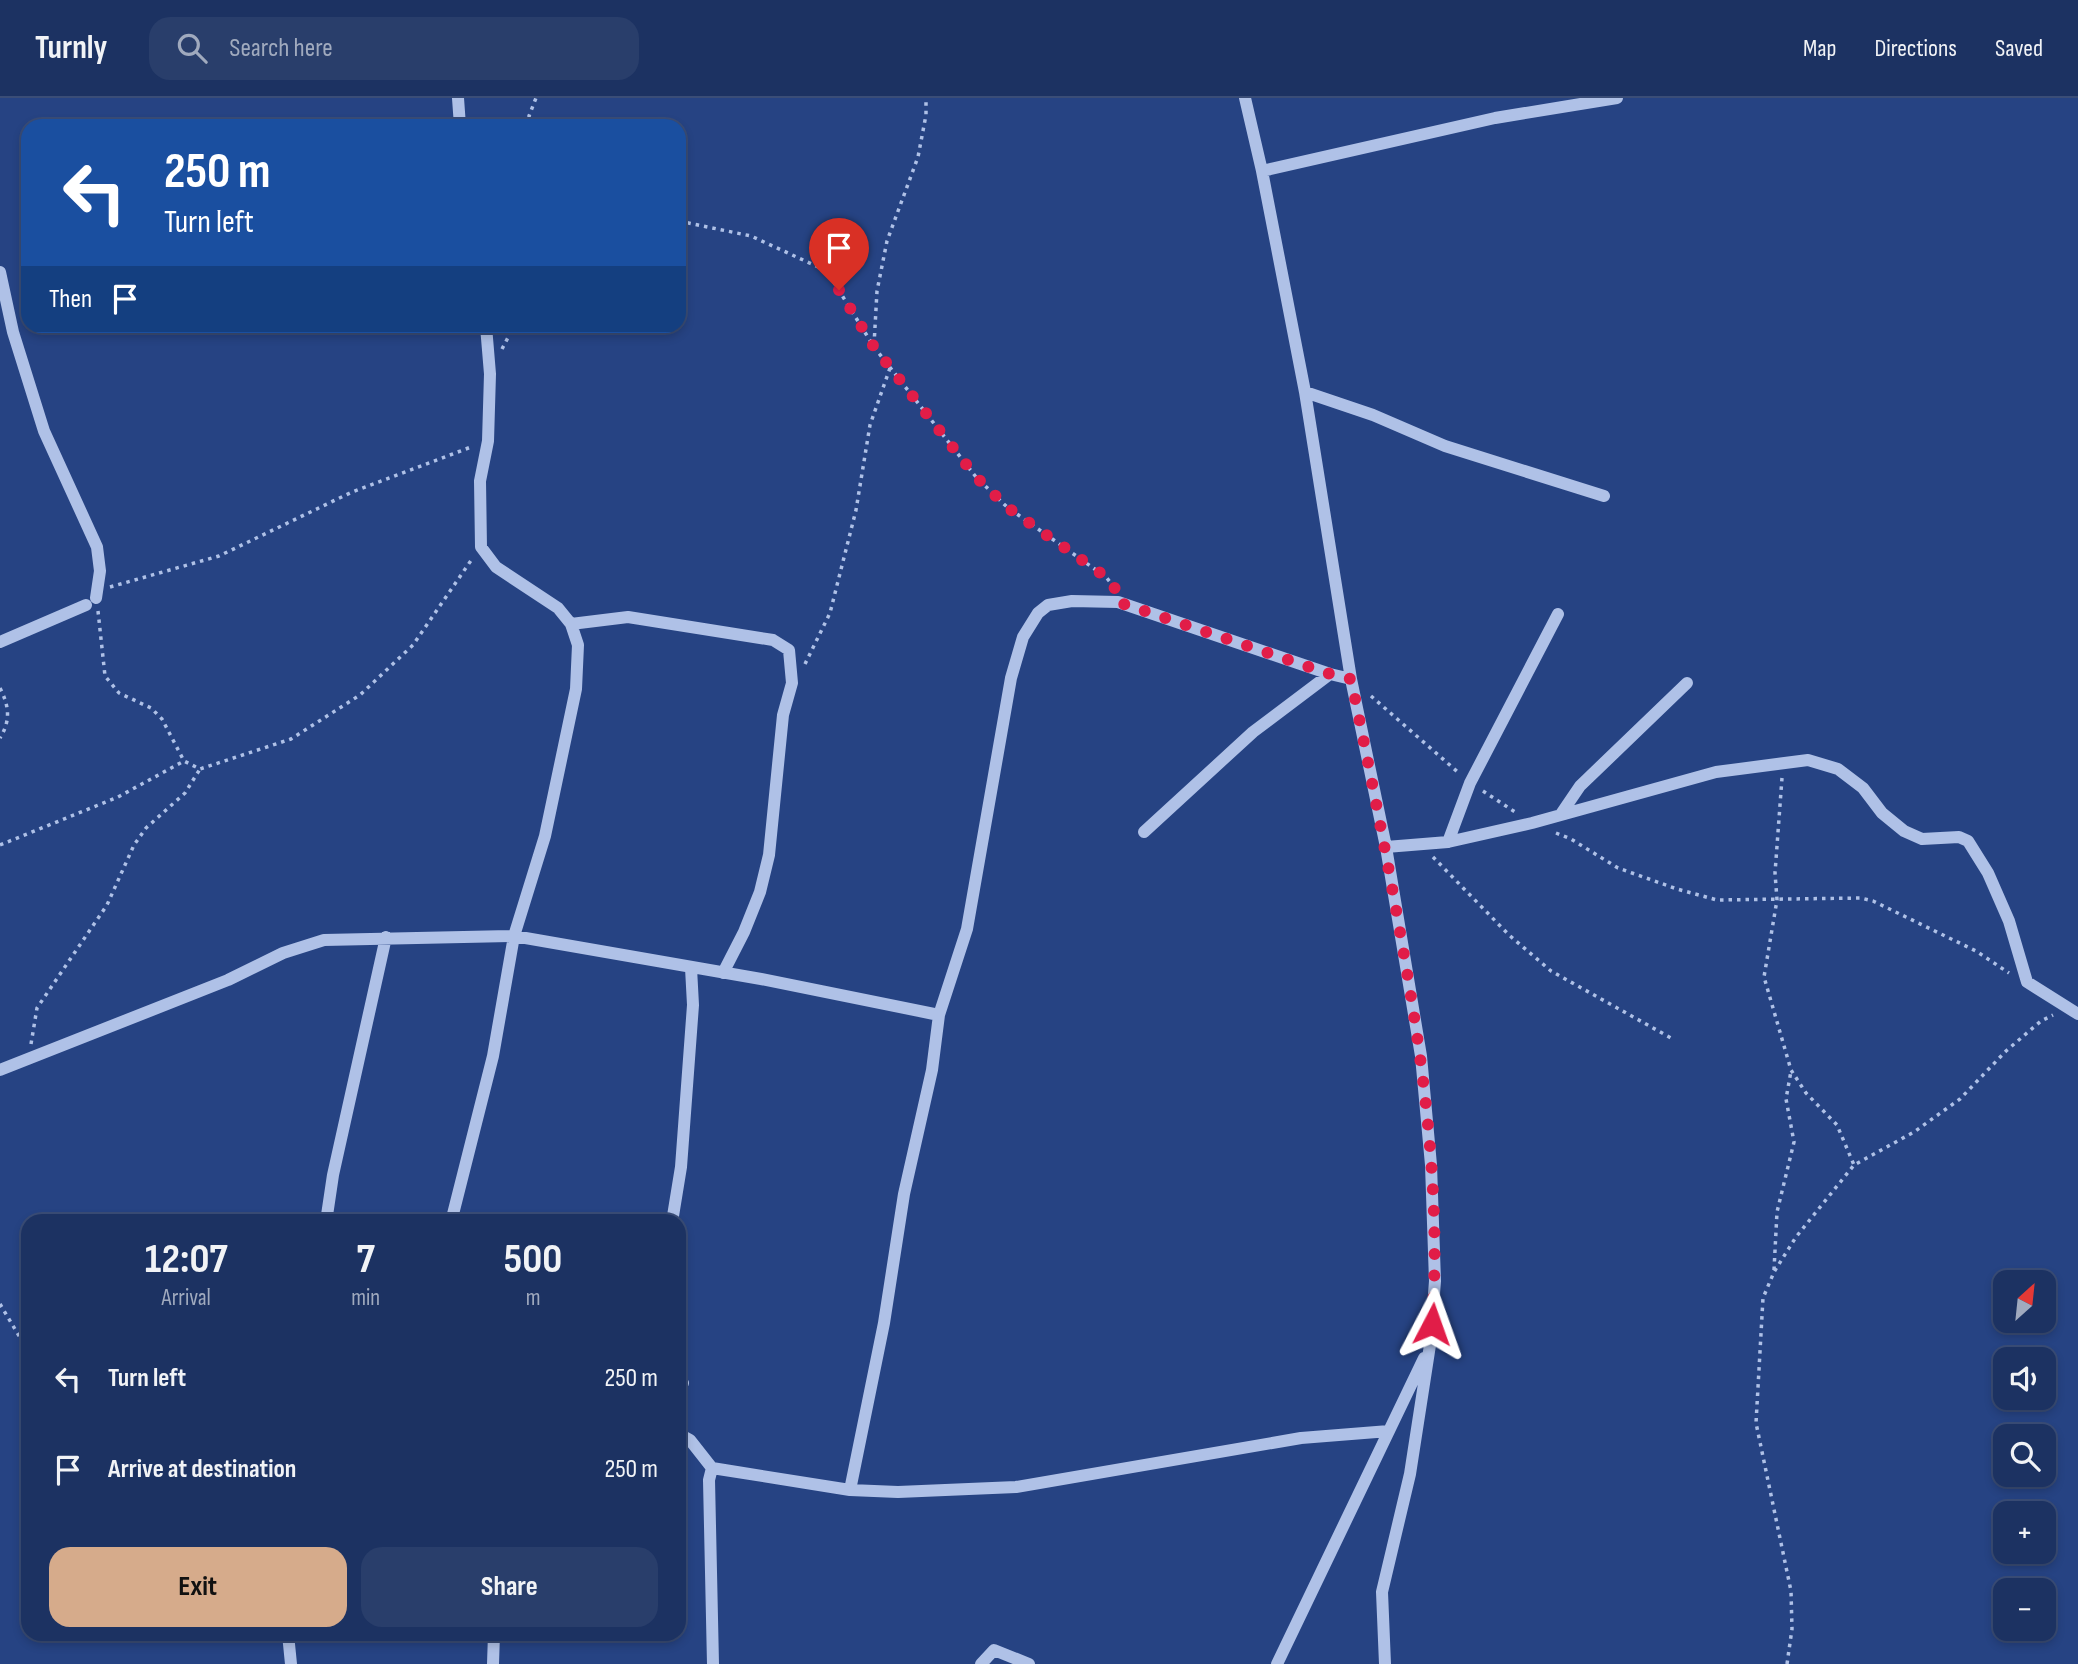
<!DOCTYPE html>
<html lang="en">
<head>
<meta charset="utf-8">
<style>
  body { margin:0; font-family:"Sofia Sans Condensed",sans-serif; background:#293e6b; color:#f1f3f6; height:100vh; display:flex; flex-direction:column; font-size:26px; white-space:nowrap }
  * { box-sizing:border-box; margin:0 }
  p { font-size:23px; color:#a0aabe }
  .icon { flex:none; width:38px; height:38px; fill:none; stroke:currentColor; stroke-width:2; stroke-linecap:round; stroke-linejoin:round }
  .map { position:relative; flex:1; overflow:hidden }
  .sheet { position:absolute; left:21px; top:1116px; width:665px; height:427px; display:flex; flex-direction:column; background:#1c3262; border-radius:21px; box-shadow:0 4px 10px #0003,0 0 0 2px #3a4d77 }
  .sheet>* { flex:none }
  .banner { position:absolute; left:21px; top:21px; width:665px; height:214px; border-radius:21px; box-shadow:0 4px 10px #0003,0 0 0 2px #3a4d77; background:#1a4fa0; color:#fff; overflow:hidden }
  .needle { width:46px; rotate:27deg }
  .buttons { position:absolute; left:1993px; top:1172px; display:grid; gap:14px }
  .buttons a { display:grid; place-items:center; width:63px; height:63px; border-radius:14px; background:#1c3262; box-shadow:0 4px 10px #0003,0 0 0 2px #3a4d77; font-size:35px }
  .pin { position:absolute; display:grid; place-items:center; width:60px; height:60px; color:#fff; margin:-72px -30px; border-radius:50% 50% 50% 0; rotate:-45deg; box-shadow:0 0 7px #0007 }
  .pin .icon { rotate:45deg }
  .me { position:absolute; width:77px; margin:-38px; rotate:4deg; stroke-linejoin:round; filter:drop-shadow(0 0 5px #0008) }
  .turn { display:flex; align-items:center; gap:24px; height:147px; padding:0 28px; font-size:32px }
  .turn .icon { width:91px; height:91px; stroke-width:2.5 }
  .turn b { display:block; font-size:49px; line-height:60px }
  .then { display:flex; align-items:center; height:66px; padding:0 28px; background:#0003; gap:14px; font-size:26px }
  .eta { display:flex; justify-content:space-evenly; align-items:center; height:119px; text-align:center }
  .eta b { font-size:42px; font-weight:700; line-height:49px }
  .primary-button { display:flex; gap:14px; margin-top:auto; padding:14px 28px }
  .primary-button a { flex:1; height:80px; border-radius:21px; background:#d6ab8b; color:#111; font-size:28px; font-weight:700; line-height:80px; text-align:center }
  .primary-button a+a { background:#293e6b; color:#f1f3f6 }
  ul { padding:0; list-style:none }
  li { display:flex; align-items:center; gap:21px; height:91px; padding:0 28px }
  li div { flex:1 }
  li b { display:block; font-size:26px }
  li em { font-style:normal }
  header { display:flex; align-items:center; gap:42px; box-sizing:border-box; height:98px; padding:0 35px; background:#1c3262; border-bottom:2px solid #3a4d77 }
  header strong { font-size:33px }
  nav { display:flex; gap:38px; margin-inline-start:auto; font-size:24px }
  .search { width:490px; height:63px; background:#293e6b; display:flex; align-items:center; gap:18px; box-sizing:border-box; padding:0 24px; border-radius:21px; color:#a0aabe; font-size:26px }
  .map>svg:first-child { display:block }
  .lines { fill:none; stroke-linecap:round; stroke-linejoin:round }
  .path { stroke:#afc1e7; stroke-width:3.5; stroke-dasharray:3.5 5; stroke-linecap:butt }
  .minor { stroke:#afc1e7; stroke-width:12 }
  .route { stroke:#e11d48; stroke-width:12; stroke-dasharray:0 21.6 }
</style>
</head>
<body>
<header>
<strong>Turnly</strong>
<div class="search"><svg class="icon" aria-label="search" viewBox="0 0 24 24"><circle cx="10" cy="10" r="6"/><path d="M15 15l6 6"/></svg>Search here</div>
<nav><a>Map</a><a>Directions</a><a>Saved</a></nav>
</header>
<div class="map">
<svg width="2078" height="1566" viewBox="0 0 2078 1566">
  <rect width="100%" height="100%" fill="#264383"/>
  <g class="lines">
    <path class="path" d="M 531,28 L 529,18 L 536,0
      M 679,123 L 751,138 L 827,173 L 874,249 L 976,379 L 1007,409 L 1106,479 L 1114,489
      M 874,247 L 877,193 L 887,143 L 918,59 L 926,17 L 926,0
      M 502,251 L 514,228
      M 110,489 L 219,458 L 352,394 L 471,349
      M 98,513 L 105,578 L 119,595 L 151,610 L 162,621 L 184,663 L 200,671 L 291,641 L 360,597 L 413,547 L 472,461
      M 805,566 L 830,515 L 856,412 L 870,327 L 890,270
      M 0,590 C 9,608 11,622 0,640
      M 1371,598 L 1460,676
      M 1782,680 L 1775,775 L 1777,802 L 1764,879 L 1791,972 L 1806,995 L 1837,1027 L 1854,1067
      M 1483,693 L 1515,714
      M 1556,735 L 1571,741 L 1618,770 L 1677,791 L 1717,802 L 1861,800 L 1873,803 L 1976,853 L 2009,875
      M 0,747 L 118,699 L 184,663
      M 1433,759 L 1509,837 L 1551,873 L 1671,940
      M 31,946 L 37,910 L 107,807 L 134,747 L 146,730 L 185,695 L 200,671
      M 1774,1172 L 1777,1114 L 1794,1044 L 1786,1001 L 1791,973
      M 0,1206 L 28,1253
      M 1787,1566 L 1792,1531 L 1791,1493 L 1756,1325 L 1763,1200 L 1774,1174 L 1796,1139 L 1854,1067 L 1914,1034 L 1960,1001 L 2006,953 L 2041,923 L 2053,917"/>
    <path class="minor" d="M 458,0 L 460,28
      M 1245,0 L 1262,73 L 1305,294 L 1351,581 L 1386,749 L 1421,958 L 1431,1067 L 1435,1183 L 1430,1247 L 1410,1376 L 1382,1494 L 1385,1566
      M 1262,73 L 1495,20 L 1617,0
      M 0,174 L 13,234 L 44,333 L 97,449 L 100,473 L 96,500
      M 1305,294 L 1373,317 L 1445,348 L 1604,398
      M 571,526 L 628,519 L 773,542 L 789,552 L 792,585 L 783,617 L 769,757 L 760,794 L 744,834 L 723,875
      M 0,544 L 86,507
      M 1561,716 L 1580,688 L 1687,585
      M 1144,734 L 1253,634 L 1330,576
      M 1448,744 L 1470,685 L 1558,516
      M 1386,749 L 1448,744 L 1532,725 L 1716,674 L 1808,662 L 1838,671 L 1863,690 L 1882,715 L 1904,733 L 1922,741 L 1959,739 L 1968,743 L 1988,775 L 2009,823 L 2027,884 L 2078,916
      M 0,972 L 228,882 L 283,855 L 324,842 L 514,838 L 761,881 L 939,917
      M 326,1124 L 333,1077 L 386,839
      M 451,1124 L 493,958 L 514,838 L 545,738 L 576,591 L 578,547 L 571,526 L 558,510 L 496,469 L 481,449 L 480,383 L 488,343 L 490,276 L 486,228
      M 672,1124 L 681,1069 L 693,907 L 691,870
      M 679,1283 L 683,1285
      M 679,1336 L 690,1342 L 712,1370 L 709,1382 L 713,1566
      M 712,1370 L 850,1392 L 898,1394 L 1016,1389 L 1301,1340 L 1389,1333
      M 850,1392 L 884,1225 L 904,1096 L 932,972 L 939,917 L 967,831 L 1011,580 L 1023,539 L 1038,515 L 1048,507 L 1072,503 L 1118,504 L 1330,576 L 1351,581
      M 288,1536 L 291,1566
      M 493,1566 L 494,1536
      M 981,1566 L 994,1552 L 1029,1566
      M 1277,1566 L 1424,1260"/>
  </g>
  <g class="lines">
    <path class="route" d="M 839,192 L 874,249 L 976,379 L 1007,409 L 1106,479 L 1117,493 L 1118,504 L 1330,576 L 1351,581 C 1370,673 1388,764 1404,857 C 1425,978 1441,1103 1432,1226"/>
  </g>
</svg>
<div class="buttons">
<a><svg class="needle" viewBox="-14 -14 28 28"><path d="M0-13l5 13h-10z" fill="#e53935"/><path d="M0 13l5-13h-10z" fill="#a0aabe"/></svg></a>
<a><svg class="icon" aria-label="sound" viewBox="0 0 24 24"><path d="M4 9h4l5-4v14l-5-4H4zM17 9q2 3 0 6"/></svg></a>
<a><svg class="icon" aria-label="search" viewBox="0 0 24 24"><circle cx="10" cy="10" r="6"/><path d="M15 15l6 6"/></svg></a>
<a>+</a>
<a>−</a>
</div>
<div class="pin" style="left:839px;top:192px;background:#d93025"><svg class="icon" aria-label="arrive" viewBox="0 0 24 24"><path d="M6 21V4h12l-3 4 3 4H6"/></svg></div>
<svg class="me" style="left:1432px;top:1226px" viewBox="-20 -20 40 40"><path d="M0-17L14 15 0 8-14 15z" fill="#e11d48" stroke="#fff" stroke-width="4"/></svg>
<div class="banner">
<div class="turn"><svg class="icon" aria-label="left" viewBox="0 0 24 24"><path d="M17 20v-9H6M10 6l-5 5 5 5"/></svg><div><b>250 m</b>Turn left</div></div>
<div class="then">Then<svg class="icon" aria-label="arrive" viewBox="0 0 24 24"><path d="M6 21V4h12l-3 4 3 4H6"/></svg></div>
</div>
<section class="sheet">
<div class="eta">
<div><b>12:07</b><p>Arrival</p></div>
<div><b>7</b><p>min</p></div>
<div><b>500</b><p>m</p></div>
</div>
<ul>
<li><svg class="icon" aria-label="left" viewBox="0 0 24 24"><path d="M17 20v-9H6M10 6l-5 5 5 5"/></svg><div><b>Turn left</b></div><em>250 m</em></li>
<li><svg class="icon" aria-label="arrive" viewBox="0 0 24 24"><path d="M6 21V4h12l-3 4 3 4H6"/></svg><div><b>Arrive at destination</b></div><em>250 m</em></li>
</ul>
<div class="primary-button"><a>Exit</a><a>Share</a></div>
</section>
</div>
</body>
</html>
